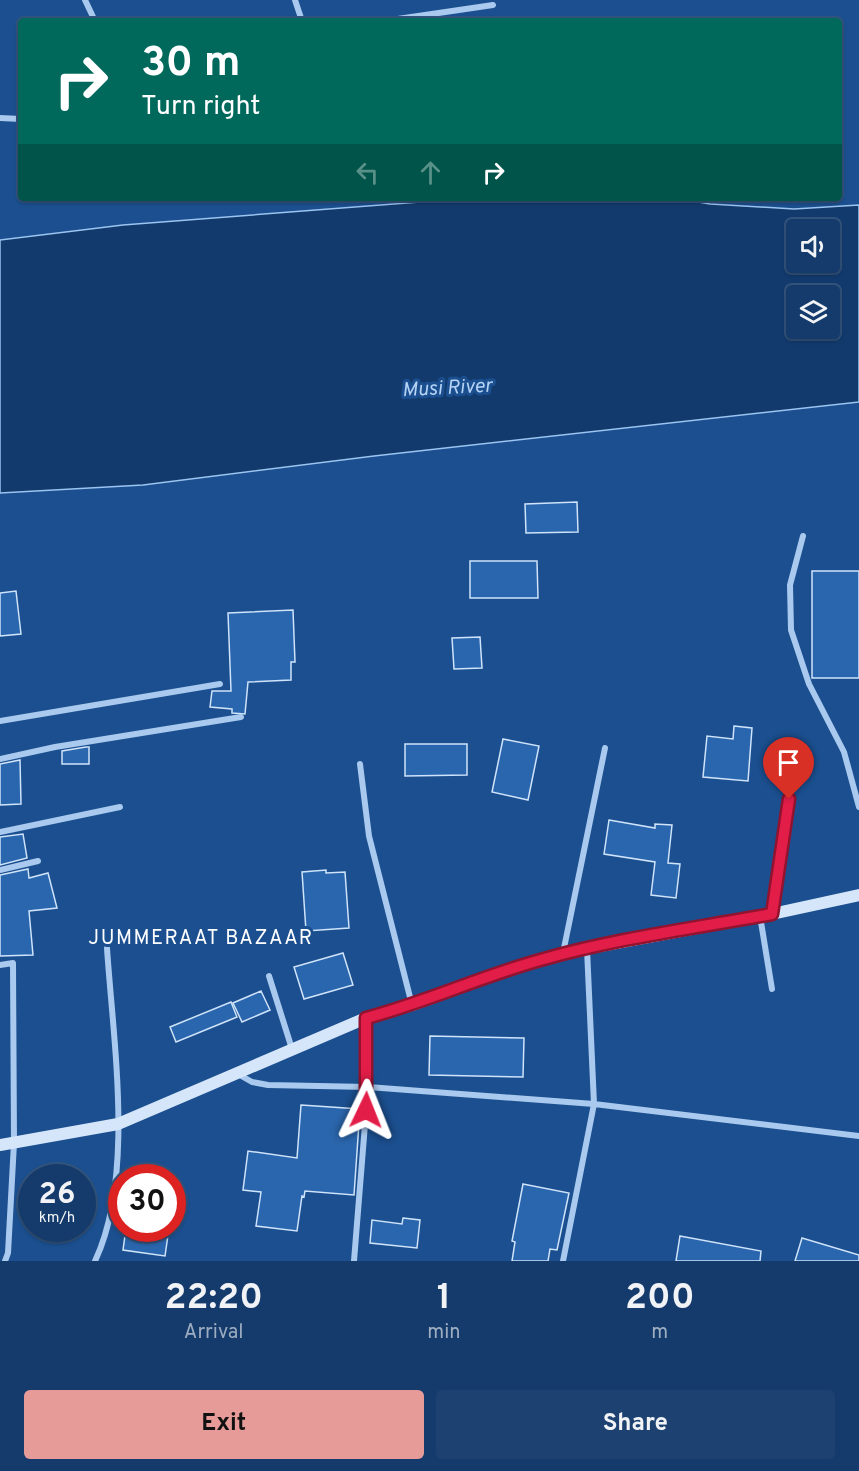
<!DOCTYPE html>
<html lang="en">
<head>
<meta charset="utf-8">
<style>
  body { margin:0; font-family:Overpass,sans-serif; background:#1d4271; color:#f1f3f6; height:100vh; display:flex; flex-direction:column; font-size:22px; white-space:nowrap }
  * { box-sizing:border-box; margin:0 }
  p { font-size:20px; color:#9dadc1 }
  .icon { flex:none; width:33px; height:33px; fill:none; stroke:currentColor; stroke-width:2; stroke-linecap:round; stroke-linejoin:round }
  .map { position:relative; height:1261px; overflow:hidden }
  .details { display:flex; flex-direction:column; background:#143b6b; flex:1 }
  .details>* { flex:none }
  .banner { position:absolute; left:18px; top:18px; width:824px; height:183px; border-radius:6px; box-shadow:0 2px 4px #0004,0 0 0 2px #33557e; background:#00695c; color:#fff; overflow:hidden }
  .buttons { position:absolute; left:786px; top:219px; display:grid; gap:12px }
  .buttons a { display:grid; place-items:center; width:54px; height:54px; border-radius:6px; background:#143b6b; box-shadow:0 2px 4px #0004,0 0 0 2px #33557e; font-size:30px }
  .speed { position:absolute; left:18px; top:1164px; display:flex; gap:12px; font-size:30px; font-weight:700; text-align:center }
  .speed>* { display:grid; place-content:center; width:78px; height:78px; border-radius:50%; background:#143b6b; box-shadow:0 2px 4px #0004,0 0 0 2px #33557e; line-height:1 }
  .speed small { font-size:15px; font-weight:400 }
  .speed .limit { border:9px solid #d22; background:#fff; color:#111 }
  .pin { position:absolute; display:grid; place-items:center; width:51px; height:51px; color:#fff; margin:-62px -26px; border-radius:50% 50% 50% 0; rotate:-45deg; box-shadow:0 0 6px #0007 }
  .pin .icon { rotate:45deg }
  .me { position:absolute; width:66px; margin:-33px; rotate:2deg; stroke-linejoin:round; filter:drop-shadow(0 0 4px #0008) }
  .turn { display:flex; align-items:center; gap:21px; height:126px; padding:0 24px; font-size:27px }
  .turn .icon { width:78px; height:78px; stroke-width:2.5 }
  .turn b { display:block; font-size:42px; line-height:51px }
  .lanes { display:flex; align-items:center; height:57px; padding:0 24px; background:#0003; justify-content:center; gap:30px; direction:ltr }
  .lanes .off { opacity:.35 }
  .eta { display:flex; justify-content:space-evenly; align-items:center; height:102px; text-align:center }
  .eta b { font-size:36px; font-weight:700; line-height:42px }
  .button { display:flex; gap:12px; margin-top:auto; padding:12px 24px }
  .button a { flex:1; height:69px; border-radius:6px; background:#e69b98; color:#111; font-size:24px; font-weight:700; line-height:69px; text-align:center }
  .button a+a { background:#1d4271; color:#f1f3f6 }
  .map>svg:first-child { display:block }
  .water { fill:#123a6d; stroke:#9cc4f0; stroke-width:1.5; fill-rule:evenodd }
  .building { fill:#2a66ad; stroke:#cfe3fa; stroke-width:1.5 }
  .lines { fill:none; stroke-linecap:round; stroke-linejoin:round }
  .minor { stroke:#a9c9ee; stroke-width:6 }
  .secondary { stroke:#d6e6fa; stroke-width:12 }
  .route-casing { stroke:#92132f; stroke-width:15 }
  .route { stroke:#e11d48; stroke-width:10 }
  .labels { text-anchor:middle; stroke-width:6; stroke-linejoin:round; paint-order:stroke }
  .water-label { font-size:20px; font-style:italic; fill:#b5d3f5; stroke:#1b4f8f }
  .neighbourhood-label { font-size:20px; letter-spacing:1.5px; fill:#fff; stroke:#1b4f8f }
</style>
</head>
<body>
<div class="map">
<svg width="859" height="1261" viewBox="0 0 859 1261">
  <rect width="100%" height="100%" fill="#1b4f8f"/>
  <path class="water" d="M 472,198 L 675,198 L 710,204 L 794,209 L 859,205 L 859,402 L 374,456 L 143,485 L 0,493 L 0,240 L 123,225 ZM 796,230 L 830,230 L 830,262 L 796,262 ZM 796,296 L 830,296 L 830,328 L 796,328 Z"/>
  <path class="building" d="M 577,502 L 578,532 L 526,533 L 525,504 Z
    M 470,561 L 537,561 L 538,598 L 470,598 Z
    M 812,571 L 859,571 L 859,678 L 812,678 Z
    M 16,591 L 21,634 L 0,636 L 0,593 Z
    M 293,610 L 295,662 L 291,662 L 291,680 L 248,682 L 245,714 L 232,713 L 232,709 L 210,707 L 212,691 L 231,691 L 228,613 Z
    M 480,637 L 482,668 L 454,669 L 452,638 Z
    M 734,726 L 752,728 L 748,781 L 703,777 L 707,736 L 733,739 Z
    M 503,739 L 539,746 L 528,800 L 492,792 Z
    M 405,744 L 467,744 L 467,775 L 405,776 Z
    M 86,747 L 89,747 L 89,764 L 62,764 L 62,751 Z
    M 20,760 L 21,804 L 0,805 L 0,764 Z
    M 609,820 L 655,828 L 655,824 L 672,825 L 668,863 L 680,864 L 676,898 L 651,895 L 655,862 L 604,854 Z
    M 23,834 L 27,858 L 0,865 L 0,837 Z
    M 28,869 L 29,878 L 48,873 L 57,908 L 29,911 L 33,955 L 0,956 L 0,875 Z
    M 326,870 L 326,873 L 345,872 L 349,928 L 306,931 L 302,872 Z
    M 343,953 L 353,985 L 304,999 L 294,967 Z
    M 261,991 L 270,1010 L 242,1022 L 233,1003 Z
    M 231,1002 L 237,1017 L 176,1042 L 170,1027 Z
    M 430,1036 L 524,1038 L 523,1077 L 429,1075 Z
    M 301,1105 L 360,1109 L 354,1195 L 305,1191 L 304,1197 L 302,1196 L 297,1231 L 256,1226 L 261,1192 L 243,1190 L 248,1151 L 297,1158 Z
    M 523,1184 L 569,1193 L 557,1250 L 550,1249 L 548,1261 L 512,1261 L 515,1242 L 512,1241 Z
    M 403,1218 L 420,1220 L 417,1248 L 370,1243 L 372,1220 L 402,1224 Z
    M 126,1228 L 169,1228 L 165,1256 L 123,1250 Z
    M 680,1236 L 761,1251 L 760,1261 L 676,1261 Z
    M 802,1238 L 859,1255 L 859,1261 L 795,1261 Z"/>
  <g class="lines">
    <path class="minor" d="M 85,0 L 95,21
      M 295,0 L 302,21
      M 384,21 L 493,5
      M 0,118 L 21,119
      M 803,536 L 790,585 L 791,630 L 809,684 L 844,752 L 859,807
      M 0,721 L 220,684
      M 0,759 L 55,747 L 241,717
      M 360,764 L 369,836 L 412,1005
      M 0,832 L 120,807
      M 0,870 L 38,861
      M 772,914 L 789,799
      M 760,916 L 772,989
      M 563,953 L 605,748
      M 0,965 L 13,963 L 14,1143 L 8,1253 L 5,1261
      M 269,976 L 292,1049
      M 238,1074 L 252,1082 L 268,1085 L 368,1087 L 594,1104 L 859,1136
      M 95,1261 C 135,1177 113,1040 107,948
      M 354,1261 L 368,1087 L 366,1018
      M 563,1261 L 594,1104 L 587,949"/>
    <path class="secondary" d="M 0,1145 L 118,1124 L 366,1018 L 412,1005 L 522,965 L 563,953 L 772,914 L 859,895"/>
  </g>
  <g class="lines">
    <defs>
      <path id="route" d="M 366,1110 L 366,1018 C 427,1002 484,975 544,959 C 618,938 696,928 772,914 L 789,799"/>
    </defs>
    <use href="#route" class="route-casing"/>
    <use href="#route" class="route"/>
  </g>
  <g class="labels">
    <g class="water-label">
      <text transform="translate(447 387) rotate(-3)" y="7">Musi River</text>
    </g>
    <g class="neighbourhood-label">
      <text x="201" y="944">JUMMERAAT BAZAAR</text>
    </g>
  </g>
</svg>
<div class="buttons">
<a><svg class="icon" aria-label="sound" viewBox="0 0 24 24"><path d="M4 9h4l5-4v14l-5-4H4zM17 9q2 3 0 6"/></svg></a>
<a><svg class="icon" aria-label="layers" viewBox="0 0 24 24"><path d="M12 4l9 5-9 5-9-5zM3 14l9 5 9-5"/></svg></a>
</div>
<div class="speed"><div>26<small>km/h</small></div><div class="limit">30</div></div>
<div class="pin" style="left:789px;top:799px;background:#d93025"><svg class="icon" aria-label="arrive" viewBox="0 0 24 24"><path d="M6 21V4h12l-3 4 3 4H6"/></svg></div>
<svg class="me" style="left:366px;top:1110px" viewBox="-20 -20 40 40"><path d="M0-17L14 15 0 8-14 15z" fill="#e11d48" stroke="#fff" stroke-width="4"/></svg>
<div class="banner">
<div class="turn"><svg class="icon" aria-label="right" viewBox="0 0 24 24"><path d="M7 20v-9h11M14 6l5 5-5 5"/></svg><div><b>30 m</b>Turn right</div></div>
<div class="lanes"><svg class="icon off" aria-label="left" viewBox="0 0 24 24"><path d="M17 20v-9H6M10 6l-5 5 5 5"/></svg><svg class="icon off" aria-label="ahead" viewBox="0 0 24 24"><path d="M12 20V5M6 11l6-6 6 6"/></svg><svg class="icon" aria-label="right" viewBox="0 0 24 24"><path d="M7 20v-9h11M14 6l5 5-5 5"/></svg></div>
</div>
</div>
<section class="details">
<div class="eta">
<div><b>22:20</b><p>Arrival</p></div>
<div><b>1</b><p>min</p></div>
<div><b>200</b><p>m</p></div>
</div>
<div class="button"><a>Exit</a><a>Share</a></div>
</section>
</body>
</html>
